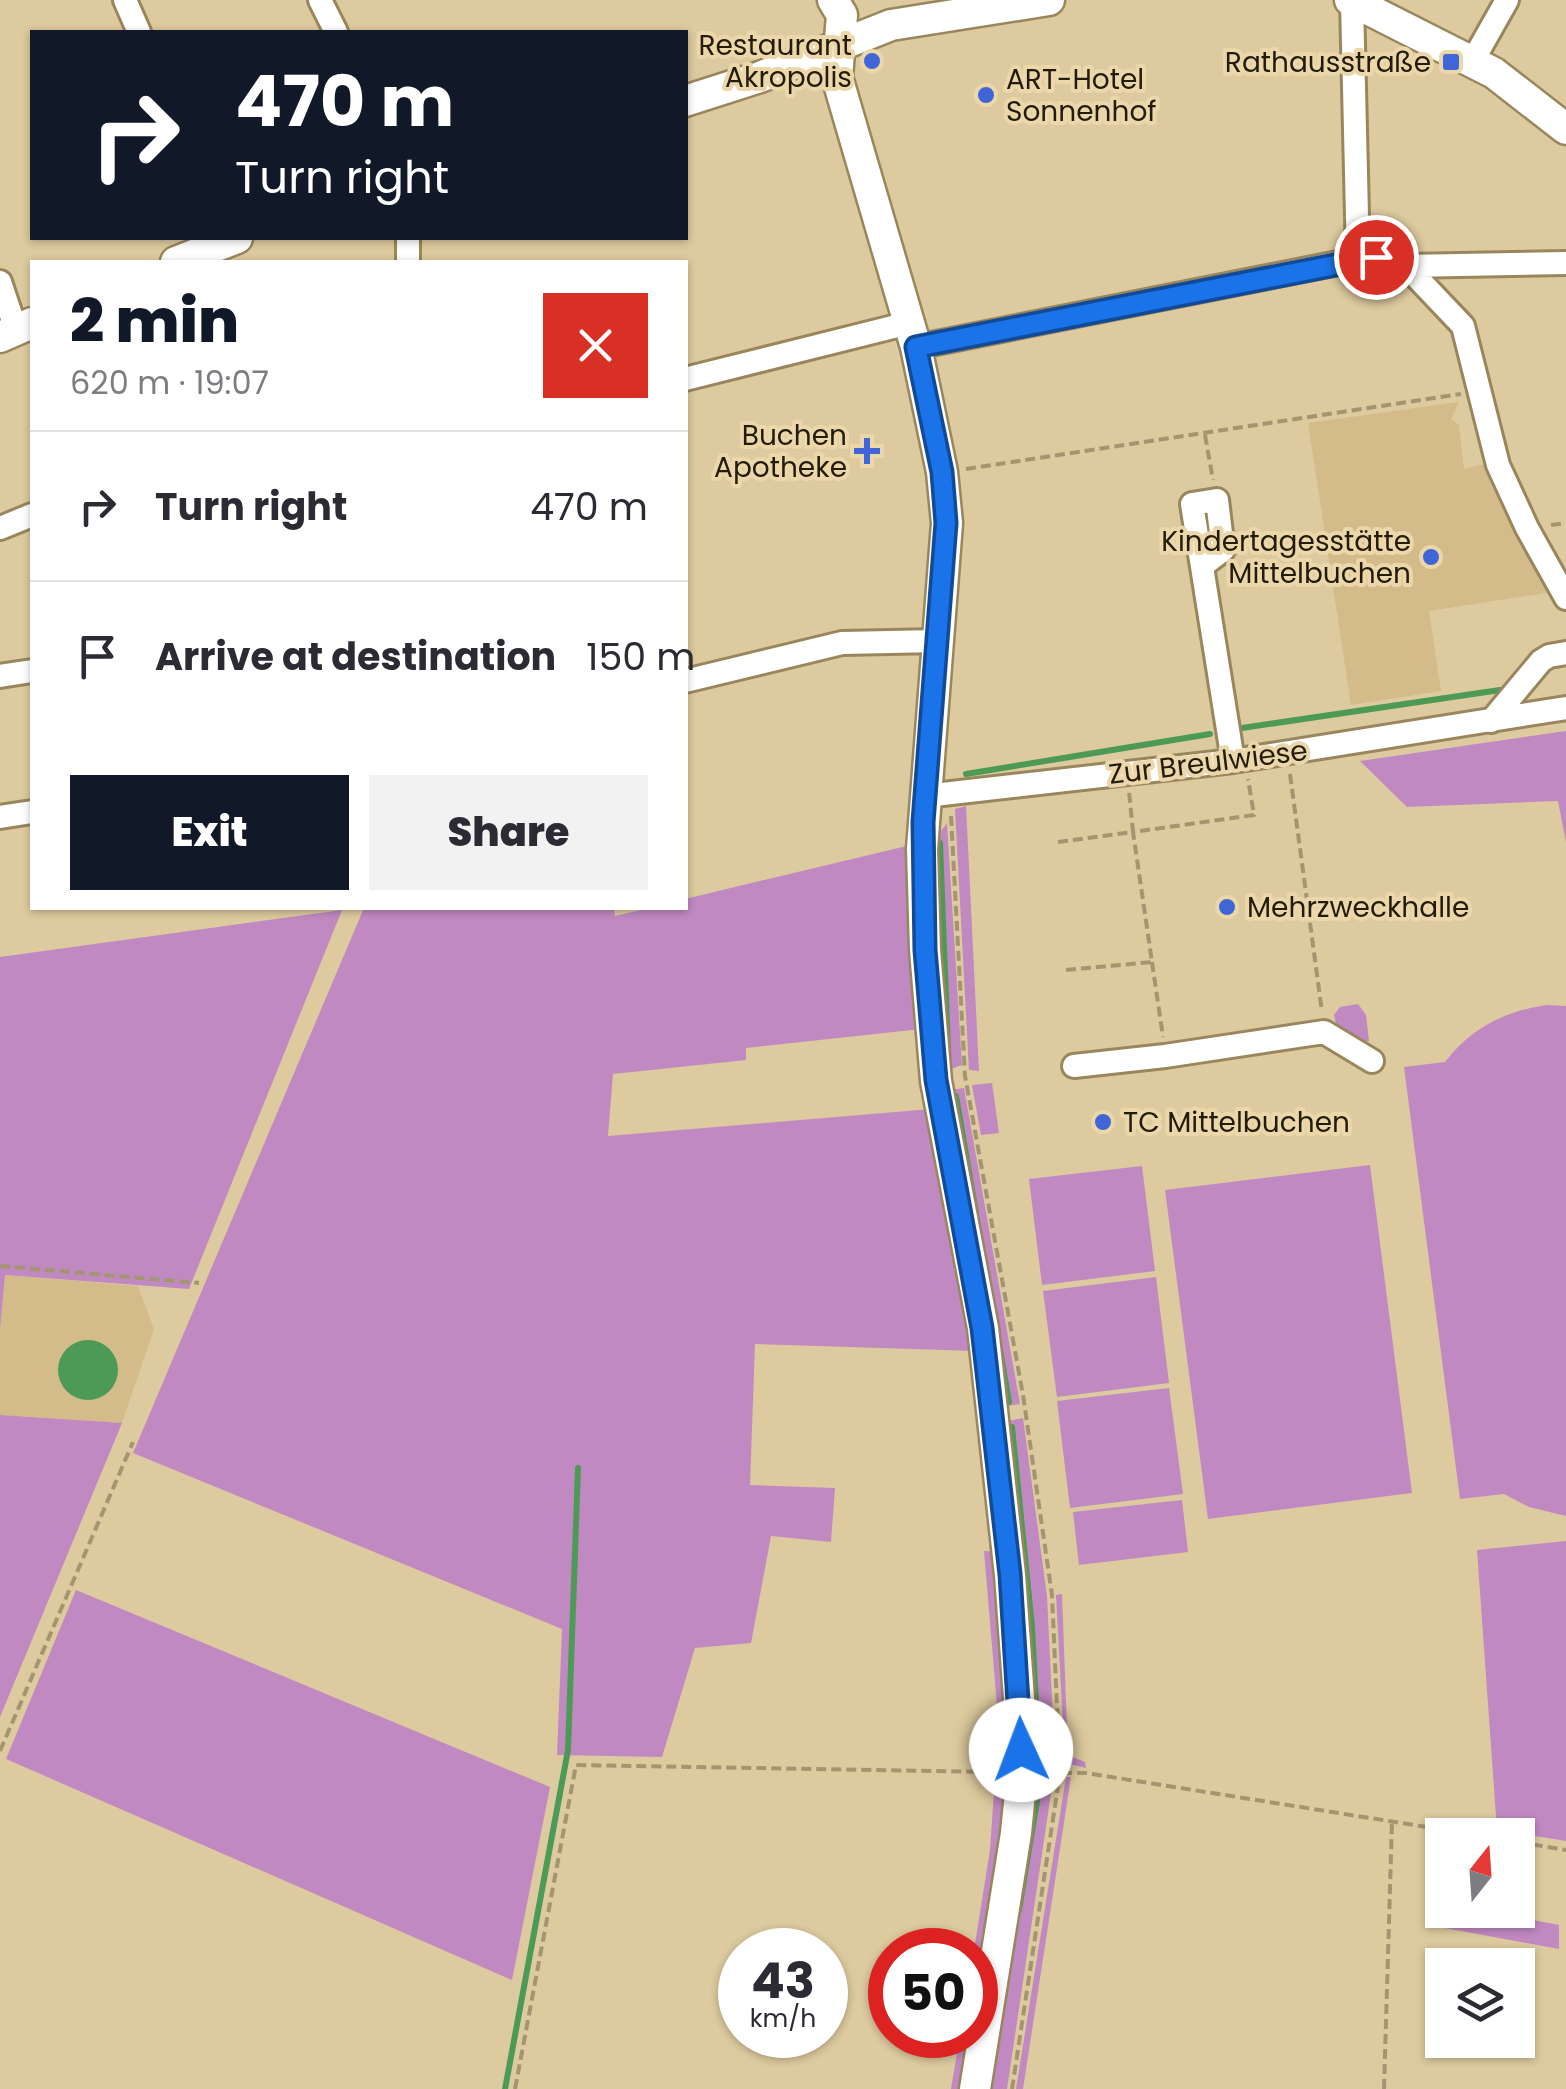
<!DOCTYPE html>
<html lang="en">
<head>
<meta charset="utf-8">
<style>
  body { margin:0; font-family:Poppins,sans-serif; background:#f2f2f3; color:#2b2b33; height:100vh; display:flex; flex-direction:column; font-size:38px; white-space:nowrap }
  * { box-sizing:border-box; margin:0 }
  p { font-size:32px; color:#7c7c81 }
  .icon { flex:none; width:55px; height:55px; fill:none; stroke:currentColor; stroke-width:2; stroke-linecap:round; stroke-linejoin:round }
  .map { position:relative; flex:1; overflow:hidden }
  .panel { position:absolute; left:30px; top:260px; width:658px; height:650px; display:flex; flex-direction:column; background:#fff; border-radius:0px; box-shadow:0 2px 8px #0004 }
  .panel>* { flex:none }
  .top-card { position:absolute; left:30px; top:30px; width:658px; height:210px; border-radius:0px; box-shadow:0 2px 8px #0004; background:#111827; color:#fff; overflow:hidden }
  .needle { width:65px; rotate:17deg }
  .tools { position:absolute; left:1425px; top:1818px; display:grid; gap:20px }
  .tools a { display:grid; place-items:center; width:110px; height:110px; border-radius:0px; background:#fff; box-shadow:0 2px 8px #0004; font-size:50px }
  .speed { position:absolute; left:718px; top:1928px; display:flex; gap:20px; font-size:50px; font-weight:700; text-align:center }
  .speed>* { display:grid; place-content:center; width:130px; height:130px; border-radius:50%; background:#fff; box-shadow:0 2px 8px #0004; line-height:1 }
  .speed small { font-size:25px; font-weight:400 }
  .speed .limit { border:15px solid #d22; background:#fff; color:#111 }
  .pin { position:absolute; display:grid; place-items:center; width:85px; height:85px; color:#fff; margin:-42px; border:5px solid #fff; border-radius:50%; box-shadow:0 2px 10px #0007 }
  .me { position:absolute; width:110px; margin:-55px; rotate:358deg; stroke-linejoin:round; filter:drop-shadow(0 0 8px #0008) }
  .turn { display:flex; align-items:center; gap:35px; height:210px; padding:0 40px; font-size:45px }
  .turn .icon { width:130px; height:130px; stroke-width:2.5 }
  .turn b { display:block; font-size:70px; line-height:85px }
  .round { display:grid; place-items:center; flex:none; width:105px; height:105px; border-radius:0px; background:#f2f2f3 }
  .headline { display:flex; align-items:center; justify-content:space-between; height:170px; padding:0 40px }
  h1 { font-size:60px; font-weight:800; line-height:75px; color:#111827 }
  .cta { display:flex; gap:20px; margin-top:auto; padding:20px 40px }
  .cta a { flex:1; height:115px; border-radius:0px; background:#111827; color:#fff; font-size:40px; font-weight:800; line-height:115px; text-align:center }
  .cta a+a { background:#f2f2f3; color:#2b2b33 }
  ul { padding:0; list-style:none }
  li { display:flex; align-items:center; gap:30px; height:150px; padding:0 40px; border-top:2px solid #e1e1e2 }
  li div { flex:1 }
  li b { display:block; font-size:38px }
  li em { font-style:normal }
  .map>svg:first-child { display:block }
  .built { fill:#d3bc89 }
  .green { fill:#c189c1 }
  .water { fill:#4c9a56 }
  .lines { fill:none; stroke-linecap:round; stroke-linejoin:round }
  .stream { stroke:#4c9a56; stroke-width:6 }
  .minor-casing { stroke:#99865c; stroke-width:28 }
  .major-casing { stroke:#99865c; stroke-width:35 }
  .path { stroke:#a49571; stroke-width:4; stroke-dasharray:10 5; stroke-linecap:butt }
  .minor { stroke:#fff; stroke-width:22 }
  .major { stroke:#fff; stroke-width:30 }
  .route-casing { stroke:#114b97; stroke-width:25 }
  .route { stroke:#1a73e8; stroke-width:18 }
  .poi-dot { fill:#4065d7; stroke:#ebd7aa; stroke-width:4 }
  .labels { text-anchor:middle; stroke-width:8; stroke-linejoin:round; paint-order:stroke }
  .poi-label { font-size:28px; fill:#231c0b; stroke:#ebd7aa; text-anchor:end }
  .street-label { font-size:28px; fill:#231c0b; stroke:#ebd7aa }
</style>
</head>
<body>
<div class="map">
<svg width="1566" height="2089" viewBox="0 0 1566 2089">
  <rect width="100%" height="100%" fill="#ddca9e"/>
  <path class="built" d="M 1459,402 L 1451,419 L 1459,425 L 1464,469 L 1484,464 L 1552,592 L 1429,611 L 1441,691 L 1351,705 L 1308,423 Z
    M 5,1275 L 138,1286 L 154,1329 L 122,1423 L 0,1415 L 0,1329 Z"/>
  <path class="green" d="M 1566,731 L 1566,842 L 1558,801 L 1407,807 L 1360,761 Z
    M 966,806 L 979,1071 L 969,1070 L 955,809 Z
    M 947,823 L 962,1065 L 943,1072 L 936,838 Z
    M 911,845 L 921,1029 L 746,1048 L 746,1060 L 613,1074 L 608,1136 L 931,1109 L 976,1351 L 755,1344 L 750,1485 L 835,1488 L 831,1542 L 771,1536 L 751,1643 L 695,1648 L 662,1757 L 557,1755 L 562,1629 L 133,1453 L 364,908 L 614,908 L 615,916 L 649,908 L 685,908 L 685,899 Z
    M 342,910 L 189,1289 L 5,1275 L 0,1329 L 0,957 Z
    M 1358,1004 L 1366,1015 L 1369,1041 L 1347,1044 L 1337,1029 L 1334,1015 L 1340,1007 Z
    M 1547,1005 L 1566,1006 L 1566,1516 L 1529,1507 L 1504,1494 L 1460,1499 L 1404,1067 L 1445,1062 C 1471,1028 1505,1011 1547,1005 Z
    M 992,1083 L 999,1133 L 981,1135 L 972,1085 Z
    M 964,1088 L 1020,1404 L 1001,1407 L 945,1091 Z
    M 1370,1165 L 1412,1493 L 1208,1519 L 1165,1190 Z
    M 1142,1166 L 1155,1271 L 1042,1285 L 1029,1179 Z
    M 1156,1277 L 1169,1383 L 1057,1397 L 1043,1291 Z
    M 1169,1388 L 1183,1494 L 1070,1508 L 1057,1401 Z
    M 0,1415 L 122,1423 L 0,1717 Z
    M 1023,1418 L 1047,1596 L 1055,1761 L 1031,1763 L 1005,1422 Z
    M 1182,1500 L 1188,1552 L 1079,1565 L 1073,1512 Z
    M 1566,1541 L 1566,1841 L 1497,1830 L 1477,1550 Z
    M 984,1551 L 998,1552 L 1013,1767 L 996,1766 L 998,1717 Z
    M 76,1590 L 550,1787 L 512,1980 L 6,1759 Z
    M 1062,1594 L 1068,1755 L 1085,1762 L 1086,1768 L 1065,1763 L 1056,1595 Z
    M 1048,1776 L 1053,1780 L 1007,2089 L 984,2089 L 1032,1784 L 1037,1778 Z
    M 995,1777 L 1015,1778 L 967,2089 L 951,2089 L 960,2035 L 975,2035 L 974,1950 L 990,1850 Z
    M 1066,1777 L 1071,1777 L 1023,2089 L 1016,2089 Z
    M 1456,1910 L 1482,1910 L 1559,1925 L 1559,1949 L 1445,1928 Z"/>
  <path class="water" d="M58 1370a30 30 0 1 1 60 0a30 30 0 1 1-60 0Z"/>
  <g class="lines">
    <path class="stream" d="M 1242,728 L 1500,690
      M 966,774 L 1210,734
      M 940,843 L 948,1051
      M 956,1096 L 976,1213
      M 1000,1349 L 1009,1402
      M 1012,1427 L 1032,1627 L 1038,1744
      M 1019,1910 L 1040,1783
      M 505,2089 L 568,1750 L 578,1468"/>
    <defs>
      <path id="minor" d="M 125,0 L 139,32
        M 320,0 L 336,32
        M 1352,1 L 1358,259
        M 1472,62 L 1507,0
        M 408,262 L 408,238
        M 1406,266 L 1566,263
        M 0,282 L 16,330
        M 916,347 L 1358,259 L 1391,259 L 1406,266 L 1463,326 L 1498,465 L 1527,528 L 1566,598
        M 685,379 L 909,323
        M 0,528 L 32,515
        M 1202,566 L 1223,550 L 1217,500 L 1192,504 L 1233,761
        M 0,676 L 32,671
        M 685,681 L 842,643 L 938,641
        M 1491,721 L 1541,661 L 1549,656 L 1566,653
        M 925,796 L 1233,761 L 1566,708
        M 0,817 L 32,812
        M 1074,1066 L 1165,1056 L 1324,1032 L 1372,1061"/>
      <path id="major" d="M 833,0 L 842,15 L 837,77 L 916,347 L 942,472 L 947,523 L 922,849 L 925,950 L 936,1081 L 983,1328 L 1010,1575 L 1021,1726 L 1022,1773 L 1016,1833 L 975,2089
        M 1350,0 L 1494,73 L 1566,129
        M 685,101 L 760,77 L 891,25 L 1049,0
        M 176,262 L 237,238
        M 0,337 L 32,323"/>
    </defs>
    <use href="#minor" class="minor-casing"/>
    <use href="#major" class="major-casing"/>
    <path class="path" d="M 1205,435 L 1213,480
      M 966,469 L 1461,394
      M 1551,525 L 1566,523
      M 1290,774 L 1322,1012
      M 951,816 L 965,1076 L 1023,1395 L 1052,1595 L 1060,1773 L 1012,2089
      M 1058,842 L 1133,832 L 1129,791
      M 1152,962 L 1163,1037
      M 1066,970 L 1152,962 L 1133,832 L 1254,815 L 1248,779
      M 0,1266 L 199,1283
      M 0,1751 L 133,1442
      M 1047,1773 L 1086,1773 L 1477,1835
      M 1518,1842 L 1566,1850
      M 515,2089 L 576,1765 L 998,1772
      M 1384,2089 L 1392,1821"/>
    <use href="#minor" class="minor"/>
    <use href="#major" class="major"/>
  </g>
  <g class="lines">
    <defs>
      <path id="route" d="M 1021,1750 L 1010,1574 L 982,1328 L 936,1080 L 925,950 L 923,822 L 946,523 L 942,472 L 916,347 L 1376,257"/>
    </defs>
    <use href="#route" class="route-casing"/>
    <use href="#route" class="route"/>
  </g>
  <g class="poi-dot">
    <circle cx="872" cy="61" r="10"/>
    <rect x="1441" y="52" width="20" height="20" rx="5"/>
    <circle cx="986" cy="95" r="10"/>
    <path d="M862 436h10v10h10v10h-10v10h-10v-10h-10v-10h10z"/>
    <circle cx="1431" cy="557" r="10"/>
    <circle cx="1227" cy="907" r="10"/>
    <circle cx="1103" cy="1122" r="10"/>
  </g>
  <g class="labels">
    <g class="poi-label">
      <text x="852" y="55">Restaurant<tspan x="852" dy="32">Akropolis</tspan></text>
      <text x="1431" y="72">Rathausstraße</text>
      <text x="1006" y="89" text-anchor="start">ART-Hotel<tspan x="1006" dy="32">Sonnenhof</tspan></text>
      <text x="847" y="445">Buchen<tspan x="847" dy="32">Apotheke</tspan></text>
      <text x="1411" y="551">Kindertagesstätte<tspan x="1411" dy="32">Mittelbuchen</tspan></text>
      <text x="1247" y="917" text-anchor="start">Mehrzweckhalle</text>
      <text x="1123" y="1132" text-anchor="start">TC Mittelbuchen</text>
    </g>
    <g class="street-label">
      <text transform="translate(1208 762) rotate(-7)" y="10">Zur Breulwiese</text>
    </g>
  </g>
</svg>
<div class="tools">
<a><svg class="needle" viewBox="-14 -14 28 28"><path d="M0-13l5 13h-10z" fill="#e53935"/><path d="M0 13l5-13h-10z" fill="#7c7c81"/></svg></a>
<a><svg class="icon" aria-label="layers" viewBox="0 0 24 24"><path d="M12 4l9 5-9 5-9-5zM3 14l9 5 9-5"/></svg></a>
</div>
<div class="speed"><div>43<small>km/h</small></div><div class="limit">50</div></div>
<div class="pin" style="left:1376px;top:257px;background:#d93025"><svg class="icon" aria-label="arrive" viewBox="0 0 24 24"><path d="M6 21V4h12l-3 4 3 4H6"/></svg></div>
<svg class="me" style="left:1021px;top:1750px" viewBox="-20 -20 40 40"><circle r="19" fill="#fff"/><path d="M0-13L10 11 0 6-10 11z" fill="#1a73e8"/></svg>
<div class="top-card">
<div class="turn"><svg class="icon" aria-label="right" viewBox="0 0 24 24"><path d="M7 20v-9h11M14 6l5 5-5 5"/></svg><div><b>470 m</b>Turn right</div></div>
</div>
<section class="panel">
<div class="headline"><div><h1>2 min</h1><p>620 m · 19:07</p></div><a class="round" style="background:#d93025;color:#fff"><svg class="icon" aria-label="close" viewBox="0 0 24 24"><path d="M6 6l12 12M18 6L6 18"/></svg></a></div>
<ul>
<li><svg class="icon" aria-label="right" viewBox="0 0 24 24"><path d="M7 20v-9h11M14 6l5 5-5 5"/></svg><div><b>Turn right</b></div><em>470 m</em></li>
<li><svg class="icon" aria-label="arrive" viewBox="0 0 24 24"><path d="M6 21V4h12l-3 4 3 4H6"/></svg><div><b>Arrive at destination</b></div><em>150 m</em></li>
</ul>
<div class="cta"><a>Exit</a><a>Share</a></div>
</section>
</div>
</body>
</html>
